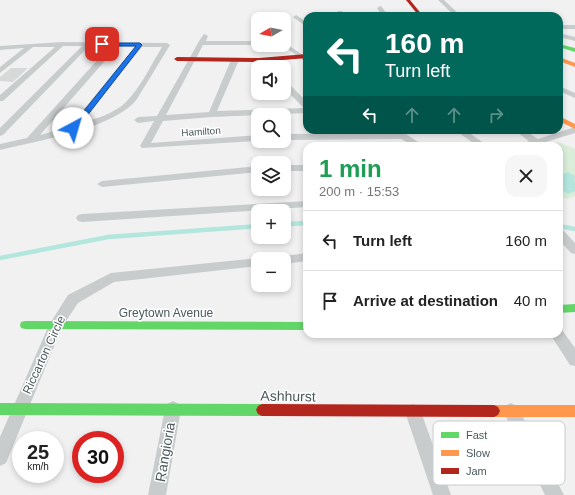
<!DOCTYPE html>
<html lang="en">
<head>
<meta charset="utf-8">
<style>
  body { margin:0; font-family:Helvetica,sans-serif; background:#f6f6f6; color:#222; height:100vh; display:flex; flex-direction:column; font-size:15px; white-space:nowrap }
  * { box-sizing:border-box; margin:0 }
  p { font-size:13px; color:#767676 }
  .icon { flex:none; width:22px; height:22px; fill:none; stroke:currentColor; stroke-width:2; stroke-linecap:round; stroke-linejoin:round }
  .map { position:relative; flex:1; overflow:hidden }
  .details { position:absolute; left:303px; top:142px; width:260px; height:196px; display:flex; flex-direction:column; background:#fff; border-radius:12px; box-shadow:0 2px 6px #0003 }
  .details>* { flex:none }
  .guide { position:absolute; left:303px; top:12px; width:260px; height:122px; border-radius:12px; box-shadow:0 2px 6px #0003; background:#00695c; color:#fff; overflow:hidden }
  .needle { width:26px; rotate:261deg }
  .fabs { position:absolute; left:251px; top:12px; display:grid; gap:8px }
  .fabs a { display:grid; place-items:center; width:40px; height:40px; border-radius:8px; background:#fff; box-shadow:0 2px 6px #0003; font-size:20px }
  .speed { position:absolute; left:12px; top:431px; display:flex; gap:8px; font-size:20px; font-weight:700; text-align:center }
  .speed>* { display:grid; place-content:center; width:52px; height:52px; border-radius:50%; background:#fff; box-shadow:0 2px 6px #0003; line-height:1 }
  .speed small { font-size:10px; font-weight:400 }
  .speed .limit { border:6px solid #d22; background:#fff; color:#111 }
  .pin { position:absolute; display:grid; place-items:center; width:34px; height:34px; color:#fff; margin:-17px; border-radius:8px; box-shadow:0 2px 6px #0006 }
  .me { position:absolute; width:44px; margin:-22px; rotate:39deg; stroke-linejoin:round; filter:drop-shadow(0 0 3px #0008) }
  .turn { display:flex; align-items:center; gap:14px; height:84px; padding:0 16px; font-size:18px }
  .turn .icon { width:52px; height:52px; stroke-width:2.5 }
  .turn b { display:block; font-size:28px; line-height:34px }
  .lanes { display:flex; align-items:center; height:38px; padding:0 16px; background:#0003; justify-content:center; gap:20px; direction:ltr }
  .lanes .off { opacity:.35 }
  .round { display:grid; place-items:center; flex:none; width:42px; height:42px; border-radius:12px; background:#f6f6f6 }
  .overview { display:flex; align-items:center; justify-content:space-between; height:68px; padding:0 16px }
  h1 { font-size:24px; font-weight:800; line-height:30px; color:#1e9e55 }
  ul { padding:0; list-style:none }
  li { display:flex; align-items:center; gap:12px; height:60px; padding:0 16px; border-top:1px solid #e0e0e0 }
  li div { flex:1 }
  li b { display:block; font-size:15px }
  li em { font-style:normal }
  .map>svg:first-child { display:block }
  .green { fill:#d9edd9 }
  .water { fill:#b3e6dd }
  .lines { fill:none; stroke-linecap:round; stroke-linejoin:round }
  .stream-far1 { stroke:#b3e6dd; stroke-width:3.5 }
  .stream { stroke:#b3e6dd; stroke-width:4.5 }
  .building { fill:#d7d9d9 }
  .street { fill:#c9cccd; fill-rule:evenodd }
  .fast { fill:#63d668; fill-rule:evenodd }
  .slow { fill:#ff974d; fill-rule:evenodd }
  .jam { fill:#b3261e; fill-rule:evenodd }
  .route { fill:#1a73e8; stroke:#114b97 }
  .labels { text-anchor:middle; stroke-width:3; stroke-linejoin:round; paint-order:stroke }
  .far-street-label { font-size:10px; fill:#4a595b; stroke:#fff }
  .street-label { font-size:12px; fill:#4a595b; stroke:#fff }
  .near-street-label { font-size:14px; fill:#4a595b; stroke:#fff }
  .key { fill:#fff; stroke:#c9cdce; stroke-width:1 }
  .key-label { font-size:11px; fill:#4a595b }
</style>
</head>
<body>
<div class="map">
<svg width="575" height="495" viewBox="0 0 575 495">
  <rect width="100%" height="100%" fill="#f1f1f1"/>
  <path class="green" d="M 559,142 L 575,149 L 575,196 L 567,199 L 559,195 L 559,146 L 545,146 Z"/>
  <path class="water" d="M 568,172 L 575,176 L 574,181 L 575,182 L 575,191 L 568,194 L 559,188 L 559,173 L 562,175 Z"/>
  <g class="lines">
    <path class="stream-far1" d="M 291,224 L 307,223"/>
    <path class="stream" d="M 284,224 L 307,223
      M 559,226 L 575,229
      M 0,258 L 108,237 L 258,226"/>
  </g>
  <path class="building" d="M 11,68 L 28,68 L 13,82 L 0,81 L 0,77 Z"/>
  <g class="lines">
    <path class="street" d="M 438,0 L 444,0 L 461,16 L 455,16 Z
      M 380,6 L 382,7 L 388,16 L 382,16 L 377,8 Z
      M 338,11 L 342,11 L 347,16 L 341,16 L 337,12 Z
      M 296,15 L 307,22 L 307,27 L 294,18 L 293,17 Z
      M 559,25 L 575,25 L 575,29 L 559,29 Z
      M 559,33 L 575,37 L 575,41 L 559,37 Z
      M 205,34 L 208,36 L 206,41 L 258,41 L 258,45 L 203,45 L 166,115 L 209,112 L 231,60 L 235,58 L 239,60 L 217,111 L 304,108 L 284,88 L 284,82 L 287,82 L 307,102 L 307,113 L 212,117 L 163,121 L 151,143 L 258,135 L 258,141 L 142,148 L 140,146 L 154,121 L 138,123 L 134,120 L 138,117 L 157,116 L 198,43 L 203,35 Z
      M 62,42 L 167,43 L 170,45 L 137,99 C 114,129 36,141 0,150 L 0,144 L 27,138 L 110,46 L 89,46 L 3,135 L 0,136 L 0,128 L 82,46 L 63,46 L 3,101 L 0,101 L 0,95 L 55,47 L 33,47 L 0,73 L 0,67 L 24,48 L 0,50 L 0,46 ZM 117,47 L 135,47 L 69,127 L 40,135 ZM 142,47 L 162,47 C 151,65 141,87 126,102 C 115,113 96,119 81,123 Z
      M 284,42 L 307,58 L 307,63 L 282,45 L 284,45 Z
      M 259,58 L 270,67 L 262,67 L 255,60 Z
      M 559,86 L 575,93 L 575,98 L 559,91 Z
      M 575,127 L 575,133 L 533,146 L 518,146 L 520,144 L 529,141 L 514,130 L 524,130 L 538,139 Z
      M 394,130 L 400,130 L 424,146 L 413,146 L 401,139 L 284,140 L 284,134 L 393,133 Z
      M 455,130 L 465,130 L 488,146 L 477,146 Z
      M 284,165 L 307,165 L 307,171 L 284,171 Z
      M 258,166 L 258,172 L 102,187 L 97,184 L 102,181 Z
      M 307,201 L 307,207 L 82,222 L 78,221 L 76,218 L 78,215 L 82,214 Z
      M 559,229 L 563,230 L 575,243 L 575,254 L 571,253 L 559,240 Z
      M 307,253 L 307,261 L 284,264 L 284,259 L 278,259 L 284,256 Z
      M 258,258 L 262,259 L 258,259 L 258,266 L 114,282 L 78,303 L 62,327 L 6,463 L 0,466 L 0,437 L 49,325 L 68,295 L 111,273 Z
      M 559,329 L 562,330 L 575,348 L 575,366 L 570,365 L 550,334 L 559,334 Z
      M 173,401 L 179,404 L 181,409 L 166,495 L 148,495 L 165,409 L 167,404 Z
      M 511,403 L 517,406 L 564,495 L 545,495 L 503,411 L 505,406 Z
      M 413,404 L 419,407 L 421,412 L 451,495 L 433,495 L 405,412 L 407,407 Z"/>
    <path class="fast" d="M 559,44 L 575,48 L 575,52 L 559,47 Z
      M 575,304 L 575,312 L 559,313 L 559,305 Z
      M 25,321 L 307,322 L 307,330 L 25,329 L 21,328 L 20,325 L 21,322 Z
      M 0,403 L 262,404 L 266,406 L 268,410 L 266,414 L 262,416 L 0,415 Z"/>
    <path class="slow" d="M 559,57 L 575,63 L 575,67 L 559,61 Z
      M 559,116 L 575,124 L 575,129 L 559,121 Z
      M 494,405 L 575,405 L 575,417 L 494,417 L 490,415 L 488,411 L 490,407 Z"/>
    <path class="jam" d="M 406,0 L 410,0 L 423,16 L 419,16 Z
      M 307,54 L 307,58 L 259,62 L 177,61 L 174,59 L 177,57 L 259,58 Z
      M 262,404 L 494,405 L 498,407 L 500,411 L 498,415 L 494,417 L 262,416 L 258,414 L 256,410 L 258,406 Z"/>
  </g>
  <path class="route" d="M 100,43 L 140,43 L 142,45 L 76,130 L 71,130 L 71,127 L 136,46 L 102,46 L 99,44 Z"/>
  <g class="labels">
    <g class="far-street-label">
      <text transform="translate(201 131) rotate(-4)" y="4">Hamilton</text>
    </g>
    <g class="street-label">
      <text x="166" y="317">Greytown Avenue</text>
      <text transform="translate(44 355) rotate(-65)" y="4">Riccarton Circle</text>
    </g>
    <g class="near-street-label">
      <text transform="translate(288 396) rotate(1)" y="5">Ashhurst</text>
      <text transform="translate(165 452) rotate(-80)" y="5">Rangioria</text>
    </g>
  </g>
  <rect x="433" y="421" width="132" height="64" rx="6" class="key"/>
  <rect x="441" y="432" width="18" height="6" fill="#63d668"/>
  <rect x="441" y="450" width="18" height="6" fill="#ff974d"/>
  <rect x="441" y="468" width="18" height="6" fill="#b3261e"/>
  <g class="key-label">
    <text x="466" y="439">Fast</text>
    <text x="466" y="457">Slow</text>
    <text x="466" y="475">Jam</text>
  </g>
</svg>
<div class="fabs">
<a><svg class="needle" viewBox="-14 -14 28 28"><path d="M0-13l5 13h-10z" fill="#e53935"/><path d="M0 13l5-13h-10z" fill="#767676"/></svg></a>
<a><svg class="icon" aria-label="sound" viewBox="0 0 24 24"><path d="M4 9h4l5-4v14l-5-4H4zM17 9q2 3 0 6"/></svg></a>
<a><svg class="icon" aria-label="search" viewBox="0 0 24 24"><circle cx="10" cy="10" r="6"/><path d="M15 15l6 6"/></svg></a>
<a><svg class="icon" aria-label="layers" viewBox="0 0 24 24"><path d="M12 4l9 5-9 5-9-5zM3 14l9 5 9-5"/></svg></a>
<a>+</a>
<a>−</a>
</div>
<div class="speed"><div>25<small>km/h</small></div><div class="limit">30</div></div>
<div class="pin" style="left:102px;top:44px;background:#d93025"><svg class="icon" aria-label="arrive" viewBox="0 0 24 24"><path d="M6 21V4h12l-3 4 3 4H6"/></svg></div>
<svg class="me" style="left:73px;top:128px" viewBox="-20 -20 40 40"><circle r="19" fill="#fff"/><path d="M0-13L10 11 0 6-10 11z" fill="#1a73e8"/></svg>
<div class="guide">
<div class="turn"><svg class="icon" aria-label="left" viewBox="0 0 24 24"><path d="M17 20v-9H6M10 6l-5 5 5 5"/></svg><div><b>160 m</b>Turn left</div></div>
<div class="lanes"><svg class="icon" aria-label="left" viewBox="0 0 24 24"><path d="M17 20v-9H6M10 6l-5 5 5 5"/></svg><svg class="icon off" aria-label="ahead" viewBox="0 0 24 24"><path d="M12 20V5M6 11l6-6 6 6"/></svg><svg class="icon off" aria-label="ahead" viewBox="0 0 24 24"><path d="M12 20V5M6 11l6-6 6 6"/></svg><svg class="icon off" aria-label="right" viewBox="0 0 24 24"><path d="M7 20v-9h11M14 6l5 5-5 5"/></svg></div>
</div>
<section class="details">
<div class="overview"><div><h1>1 min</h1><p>200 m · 15:53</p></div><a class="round"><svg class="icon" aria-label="close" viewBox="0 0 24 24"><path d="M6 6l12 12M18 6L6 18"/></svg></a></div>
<ul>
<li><svg class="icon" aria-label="left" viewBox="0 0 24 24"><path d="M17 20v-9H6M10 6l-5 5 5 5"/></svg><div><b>Turn left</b></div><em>160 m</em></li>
<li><svg class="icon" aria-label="arrive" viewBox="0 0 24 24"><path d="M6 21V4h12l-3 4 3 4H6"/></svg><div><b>Arrive at destination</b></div><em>40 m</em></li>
</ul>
</section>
</div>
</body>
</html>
